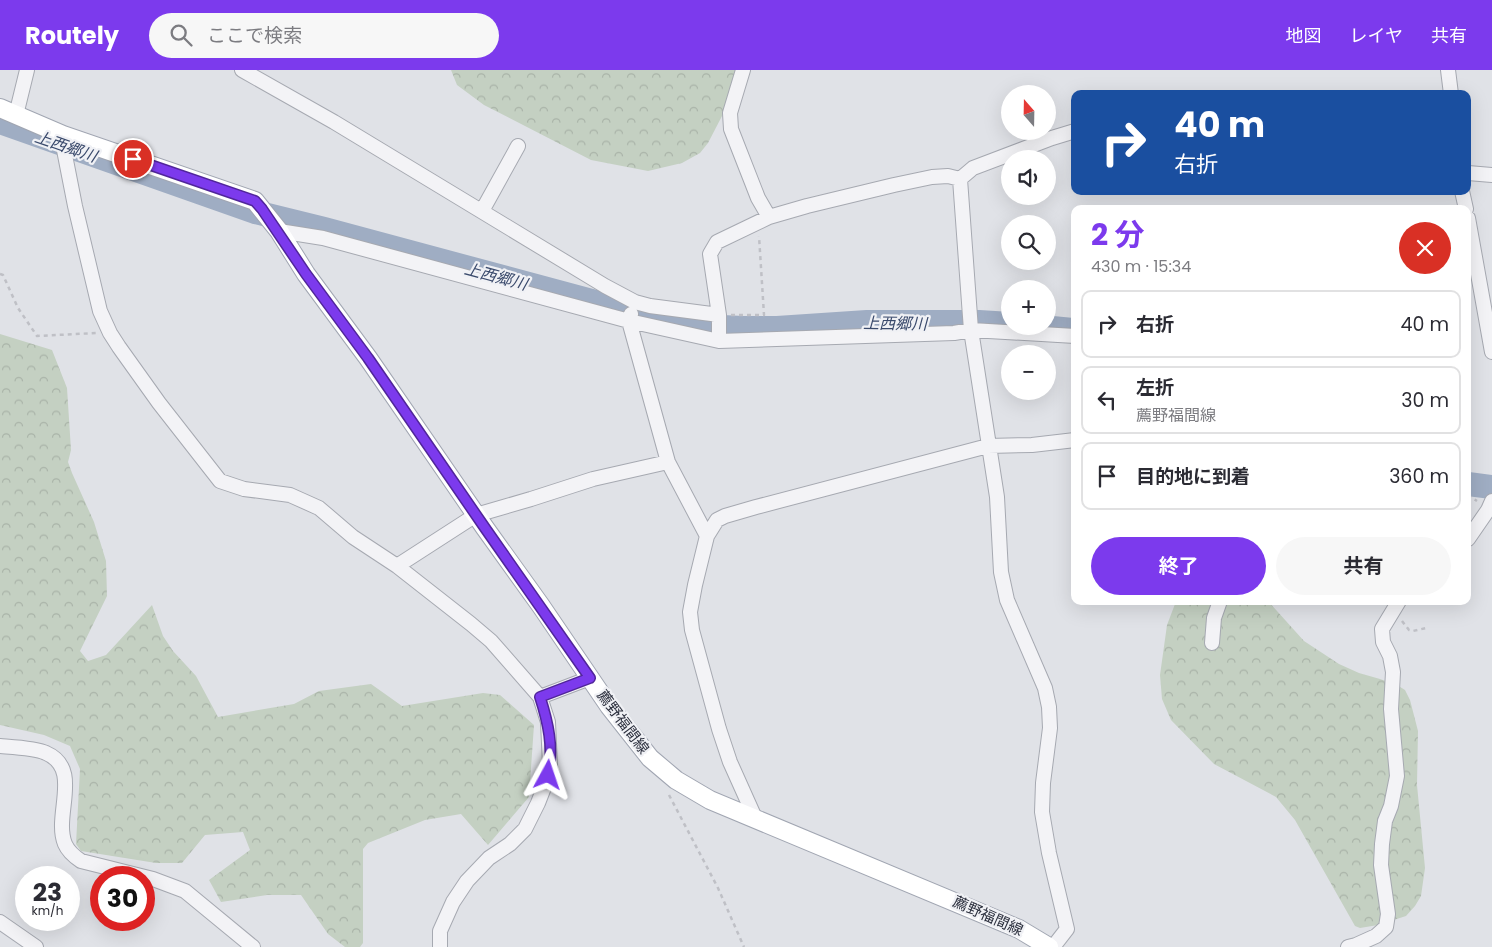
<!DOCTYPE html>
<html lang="ja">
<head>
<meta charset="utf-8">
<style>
  body { margin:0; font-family:Poppins,"Noto Sans JP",sans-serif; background:#f7f7f7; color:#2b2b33; height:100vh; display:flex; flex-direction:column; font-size:19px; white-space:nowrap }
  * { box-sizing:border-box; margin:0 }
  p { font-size:16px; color:#7c7c81 }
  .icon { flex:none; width:28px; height:28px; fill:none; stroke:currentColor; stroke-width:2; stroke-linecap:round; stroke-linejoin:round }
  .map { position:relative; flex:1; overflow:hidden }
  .details { position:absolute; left:1071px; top:135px; width:400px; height:400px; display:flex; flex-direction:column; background:#fff; border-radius:10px; box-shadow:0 5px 20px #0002 }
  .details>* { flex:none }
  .guide { position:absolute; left:1071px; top:20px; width:400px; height:105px; border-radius:10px; box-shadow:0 5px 20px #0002; background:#1a4fa0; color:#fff; overflow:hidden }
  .needle { width:32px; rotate:340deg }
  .tools { position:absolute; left:1001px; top:15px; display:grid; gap:10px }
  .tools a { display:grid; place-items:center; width:55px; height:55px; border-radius:50%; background:#fff; box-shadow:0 5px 20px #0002; font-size:25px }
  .speed { position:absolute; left:15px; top:796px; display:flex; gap:10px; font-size:25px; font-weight:700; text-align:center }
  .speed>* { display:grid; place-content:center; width:65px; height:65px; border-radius:50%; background:#fff; box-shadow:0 5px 20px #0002; line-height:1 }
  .speed small { font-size:12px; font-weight:400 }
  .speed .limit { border:8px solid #d22; background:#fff; color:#111 }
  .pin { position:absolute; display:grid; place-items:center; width:42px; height:42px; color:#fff; margin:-21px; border:2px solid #fff; border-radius:50%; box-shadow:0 1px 5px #0007 }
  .me { position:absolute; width:55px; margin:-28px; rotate:5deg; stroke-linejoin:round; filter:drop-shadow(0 0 4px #0008) }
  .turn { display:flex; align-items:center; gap:18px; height:105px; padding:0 20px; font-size:22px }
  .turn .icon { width:65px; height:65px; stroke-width:2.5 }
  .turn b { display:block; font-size:35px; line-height:42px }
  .round { display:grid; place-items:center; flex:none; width:52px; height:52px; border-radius:26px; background:#f7f7f7 }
  .overview { display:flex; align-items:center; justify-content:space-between; height:85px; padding:0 20px }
  h1 { font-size:30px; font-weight:700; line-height:38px; color:#7c3aed }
  .action { display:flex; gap:10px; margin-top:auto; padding:10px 20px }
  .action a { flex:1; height:58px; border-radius:30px; background:#7c3aed; color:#fff; font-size:20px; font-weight:700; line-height:58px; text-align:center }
  .action a+a { background:#f7f7f7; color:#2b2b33 }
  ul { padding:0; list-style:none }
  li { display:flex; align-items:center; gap:15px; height:68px; margin:0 10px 8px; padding:0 10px; border:2px solid #e1e1e2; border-radius:10px }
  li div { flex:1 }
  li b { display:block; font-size:19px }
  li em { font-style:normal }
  header { display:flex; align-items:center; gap:30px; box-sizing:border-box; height:70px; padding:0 25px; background:#7c3aed; color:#fff }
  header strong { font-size:24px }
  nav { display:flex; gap:28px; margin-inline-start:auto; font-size:18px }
  .search { width:350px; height:45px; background:#f7f7f7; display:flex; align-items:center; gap:12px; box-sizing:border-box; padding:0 18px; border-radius:28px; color:#7c7c81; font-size:19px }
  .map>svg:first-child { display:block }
  .forest { fill:url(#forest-crowns) }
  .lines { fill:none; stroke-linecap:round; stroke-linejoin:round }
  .river { stroke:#9fadc3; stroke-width:24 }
  .minor-casing { stroke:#a6a9b1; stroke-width:16 }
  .major-casing { stroke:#a1a6b2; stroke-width:20 }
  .path { stroke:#bfc0c6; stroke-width:2.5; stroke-dasharray:4 4; stroke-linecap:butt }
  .minor { stroke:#f3f3f6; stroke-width:14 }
  .major { stroke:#fff; stroke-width:18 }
  .route-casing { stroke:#51269a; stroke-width:12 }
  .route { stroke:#7c3aed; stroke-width:9 }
  .labels { text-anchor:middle; stroke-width:4.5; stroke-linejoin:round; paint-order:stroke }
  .street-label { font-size:15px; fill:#2b2f3d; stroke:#f0f1f5 }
  .water-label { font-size:16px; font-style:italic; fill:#3a4a6c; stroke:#f0f1f5 }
</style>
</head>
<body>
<header>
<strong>Routely</strong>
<div class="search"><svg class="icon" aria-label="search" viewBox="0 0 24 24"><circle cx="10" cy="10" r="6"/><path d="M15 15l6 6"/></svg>ここで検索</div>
<nav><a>地図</a><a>レイヤ</a><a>共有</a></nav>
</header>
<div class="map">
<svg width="1492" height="877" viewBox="0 0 1492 877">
  <defs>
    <pattern id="forest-crowns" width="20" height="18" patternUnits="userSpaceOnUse" patternTransform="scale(1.25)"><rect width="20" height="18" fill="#c4d0c2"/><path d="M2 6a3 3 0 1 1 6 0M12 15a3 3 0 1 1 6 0" fill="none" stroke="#a9b3a8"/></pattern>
  </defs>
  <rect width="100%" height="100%" fill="#e0e2e7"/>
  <path class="forest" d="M 451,0 L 737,0 L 722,46 L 708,73 L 700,83 L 682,93 L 648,101 L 591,90 L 484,35 L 457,15 Z
    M 0,264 L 52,280 L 67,318 L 71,380 L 68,392 L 72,403 L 94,452 L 106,491 L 107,526 L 80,581 L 88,591 L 106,585 L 152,535 L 163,566 L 173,581 L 196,606 L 218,647 L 294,634 L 319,621 L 371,614 L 402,636 L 483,623 L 500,625 L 534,655 L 529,727 L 488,775 L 461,744 L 425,750 L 368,773 L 363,779 L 363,873 L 360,877 L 345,877 L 328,864 L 301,825 L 267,825 L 221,832 L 209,810 L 250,780 L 243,762 L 205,765 L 182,793 L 156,793 L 81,781 L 76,774 L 80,699 L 70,676 L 44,665 L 0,655 Z
    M 1178,531 L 1268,531 L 1304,571 L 1339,594 L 1359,603 L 1380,609 L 1397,615 L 1405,620 L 1410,630 L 1418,661 L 1417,715 L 1425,798 L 1421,826 L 1415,836 L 1406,846 L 1378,855 L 1360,858 L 1355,856 L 1295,750 L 1276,727 L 1214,694 L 1171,650 L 1162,629 L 1160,605 L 1167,555 L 1175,534 Z"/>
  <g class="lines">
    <path class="river" d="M 0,52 L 255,142 L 324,159 L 659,249 L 701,256 L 743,258 L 777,258 L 867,252 L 979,252 L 1010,254
      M 1031,256 L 1073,260
      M 1468,414 L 1492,417"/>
    <defs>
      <path id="minor" d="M 242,0 L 334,52 L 605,216 L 635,232 L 650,236 L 719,245
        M 743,0 L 730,43 L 731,59 L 758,128 L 769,147
        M 1448,0 L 1451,24
        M 16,45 L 27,0
        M 63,65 L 64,80 L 75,136 L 100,241 L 110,263 L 119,277 L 159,333 L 220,411 L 244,419 L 290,425 L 319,438 L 353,467 L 397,496 L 471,554 L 491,571 L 540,627 L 548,652 L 550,695 L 545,715 L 538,733 L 525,759 L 510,774 L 489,788 L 467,811 L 453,832 L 440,861 L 440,877
        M 1468,103 L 1492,105
        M 960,109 L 971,260 L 997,427 L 1001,502 L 1007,530 L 1045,618 L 1049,637 L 1050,658 L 1043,713 L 1042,742 L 1049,783 L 1067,859 L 1053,877
        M 960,109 L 973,98 L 1052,68 L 1075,61
        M 1462,121 L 1466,139
        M 482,141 L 518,76
        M 1468,148 L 1492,282
        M 279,161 L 323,168 L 629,251 L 719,271 L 954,263 L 971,260 L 1075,266
        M 631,244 L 629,251 L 668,392 L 707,466
        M 719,271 L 719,245 L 710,184 L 717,172 L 769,147 L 807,136 L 894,115 L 932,107 L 948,106 L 960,109
        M 1468,469 L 1488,440 L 1492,431
        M 397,496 L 476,445 L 531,429 L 593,409 L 668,392
        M 1212,573 L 1214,548 L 1220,531
        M 540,627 L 590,608
        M 0,676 C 12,677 36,678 46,683 C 83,699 53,745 65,774 C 68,781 75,787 81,791 L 153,809 L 185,821 L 253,877
        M 756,750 L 730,692 L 719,659 L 692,560 L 690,542 L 695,515 L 707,466 L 717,450 L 725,446 L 756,437 L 988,376 L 1032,375 L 1075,370
        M 0,852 L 36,877
        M 1348,877 L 1356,875 L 1376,866 L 1386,857 L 1388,844 L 1381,795 L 1382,774 L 1385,751 L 1391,736 L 1397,706 L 1391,639 L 1393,602 L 1390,586 L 1383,572 L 1382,559 L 1399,531"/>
      <path id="major" d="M 0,38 L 63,65 L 255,131 L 279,161 L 306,204 L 368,288 L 485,458 L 541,536 L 609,636 L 650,688 L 676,710 L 710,730 L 1019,859 L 1049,877"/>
    </defs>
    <use href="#minor" class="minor-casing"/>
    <use href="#major" class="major-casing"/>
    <path class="path" d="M 0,204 L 3,205 L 18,238 L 37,266 L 96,263
      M 731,245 L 764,245 L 759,166
      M 1468,425 L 1477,431
      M 1402,551 L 1409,560 L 1413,561 L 1426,558
      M 669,725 L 718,818 L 744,877"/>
    <use href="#minor" class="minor"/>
    <use href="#major" class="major"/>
  </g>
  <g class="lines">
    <defs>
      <path id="route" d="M 133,89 L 255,131 L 262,139 L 306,204 L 368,288 L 485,458 L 590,608 L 540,627 C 548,652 554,678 548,705"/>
    </defs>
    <use href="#route" class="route-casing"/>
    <use href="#route" class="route"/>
  </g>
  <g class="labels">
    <g class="street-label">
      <text transform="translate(623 652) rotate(53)" y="5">薦野福間線</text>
      <text transform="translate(988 846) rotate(24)" y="5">薦野福間線</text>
    </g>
    <g class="water-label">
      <text transform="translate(66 76) rotate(19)" y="6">上西郷川</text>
      <text transform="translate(496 206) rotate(15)" y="6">上西郷川</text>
      <text transform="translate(895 253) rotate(1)" y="6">上西郷川</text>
    </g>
  </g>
</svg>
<div class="tools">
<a><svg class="needle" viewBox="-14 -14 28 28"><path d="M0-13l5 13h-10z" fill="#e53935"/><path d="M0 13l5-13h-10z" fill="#7c7c81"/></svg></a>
<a><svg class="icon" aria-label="sound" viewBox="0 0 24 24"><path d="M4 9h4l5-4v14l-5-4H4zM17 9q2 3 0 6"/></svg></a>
<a><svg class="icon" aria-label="search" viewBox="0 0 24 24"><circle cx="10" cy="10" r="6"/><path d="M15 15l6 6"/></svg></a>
<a>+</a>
<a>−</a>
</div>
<div class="speed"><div>23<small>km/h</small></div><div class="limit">30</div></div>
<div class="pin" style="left:133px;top:89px;background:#d93025"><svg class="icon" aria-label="arrive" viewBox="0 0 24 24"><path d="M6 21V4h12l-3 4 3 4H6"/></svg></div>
<svg class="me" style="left:548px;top:705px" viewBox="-20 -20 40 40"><path d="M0-17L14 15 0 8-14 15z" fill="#7c3aed" stroke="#fff" stroke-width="4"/></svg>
<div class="guide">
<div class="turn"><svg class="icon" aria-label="right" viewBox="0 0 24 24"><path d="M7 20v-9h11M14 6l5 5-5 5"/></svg><div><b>40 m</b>右折</div></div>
</div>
<section class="details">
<div class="overview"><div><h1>2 分</h1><p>430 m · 15:34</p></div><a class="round" style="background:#d93025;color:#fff"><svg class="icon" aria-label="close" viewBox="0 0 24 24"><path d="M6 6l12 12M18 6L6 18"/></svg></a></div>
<ul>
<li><svg class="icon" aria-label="right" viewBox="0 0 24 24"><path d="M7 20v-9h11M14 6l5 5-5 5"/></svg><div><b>右折</b></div><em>40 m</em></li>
<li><svg class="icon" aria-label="left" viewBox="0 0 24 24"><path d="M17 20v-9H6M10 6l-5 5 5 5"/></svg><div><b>左折</b><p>薦野福間線</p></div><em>30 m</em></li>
<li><svg class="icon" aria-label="arrive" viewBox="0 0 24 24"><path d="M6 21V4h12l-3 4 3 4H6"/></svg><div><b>目的地に到着</b></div><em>360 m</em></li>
</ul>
<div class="action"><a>終了</a><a>共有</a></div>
</section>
</div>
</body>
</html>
